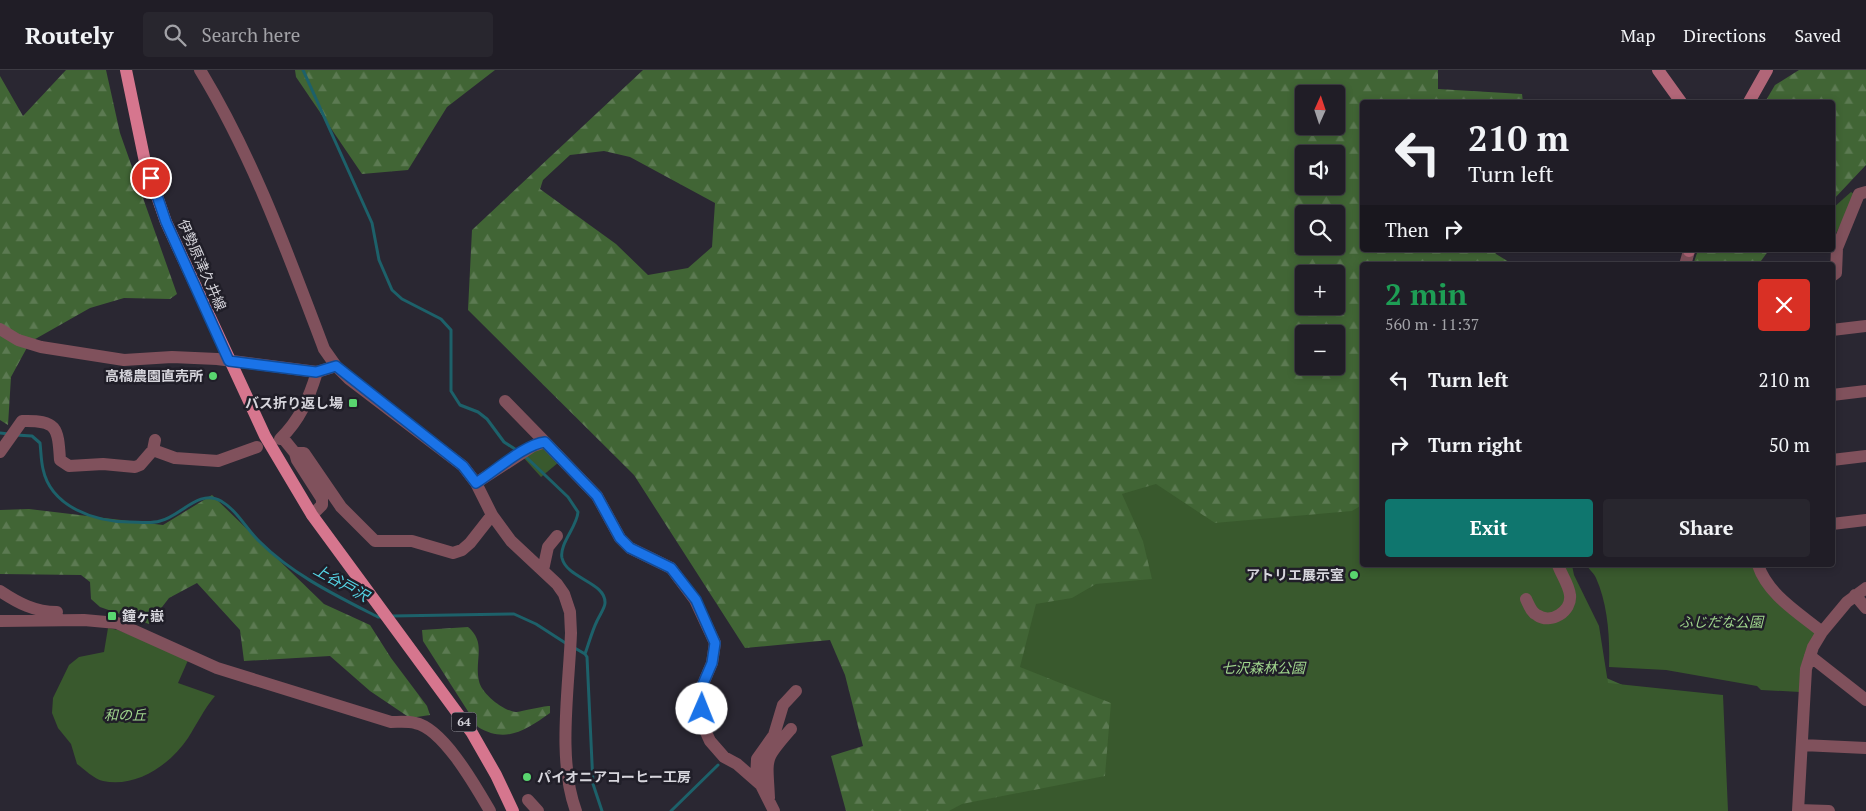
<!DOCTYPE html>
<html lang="en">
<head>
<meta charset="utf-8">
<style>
  body { margin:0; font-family:"PT Serif","Noto Sans JP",serif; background:#28262e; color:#f1f3f6; height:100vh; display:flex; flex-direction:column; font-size:19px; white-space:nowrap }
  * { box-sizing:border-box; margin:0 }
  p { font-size:16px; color:#a2a2a7 }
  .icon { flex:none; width:28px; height:28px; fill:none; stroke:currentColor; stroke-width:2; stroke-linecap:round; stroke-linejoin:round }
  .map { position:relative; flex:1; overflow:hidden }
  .details { position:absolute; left:1360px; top:192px; width:475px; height:305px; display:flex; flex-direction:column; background:#201d26; border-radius:5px; box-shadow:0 2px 8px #0003,0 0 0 1px #3d3b43 }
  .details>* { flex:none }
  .hud { position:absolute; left:1360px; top:30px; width:475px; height:152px; border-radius:5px; box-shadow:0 2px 8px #0003,0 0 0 1px #3d3b43; background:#201d26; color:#f1f3f6; overflow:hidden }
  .needle { width:32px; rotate:3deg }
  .fabs { position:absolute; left:1295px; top:15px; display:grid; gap:10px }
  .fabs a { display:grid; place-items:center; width:50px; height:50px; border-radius:5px; background:#201d26; box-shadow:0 2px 8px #0003,0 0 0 1px #3d3b43; font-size:25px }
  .pin { position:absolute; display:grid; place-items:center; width:42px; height:42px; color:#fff; margin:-21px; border:2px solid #fff; border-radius:50%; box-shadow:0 1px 5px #0007 }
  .me { position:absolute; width:55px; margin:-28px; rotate:1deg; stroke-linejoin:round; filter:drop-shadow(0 0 4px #0008) }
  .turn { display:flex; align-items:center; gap:18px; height:105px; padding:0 25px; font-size:22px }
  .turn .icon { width:65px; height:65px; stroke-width:2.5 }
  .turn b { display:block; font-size:35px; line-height:42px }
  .then { display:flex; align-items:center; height:48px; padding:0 25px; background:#0003; gap:10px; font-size:19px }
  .round { display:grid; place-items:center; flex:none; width:52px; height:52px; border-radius:5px; background:#28262e }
  .overview { display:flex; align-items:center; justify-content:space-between; height:85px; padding:0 25px }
  h1 { font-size:30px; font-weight:600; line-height:38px; color:#1e9e55 }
  .button { display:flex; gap:10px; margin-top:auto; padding:10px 25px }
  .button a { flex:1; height:58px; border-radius:5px; background:#0f766e; color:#fff; font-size:20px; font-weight:600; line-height:58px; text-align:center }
  .button a+a { background:#28262e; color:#f1f3f6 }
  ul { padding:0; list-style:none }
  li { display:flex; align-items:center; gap:15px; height:65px; padding:0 25px }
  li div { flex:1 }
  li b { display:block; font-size:19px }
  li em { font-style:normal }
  header { display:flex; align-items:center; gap:30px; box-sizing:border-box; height:70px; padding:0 25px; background:#201d26; border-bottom:1px solid #3d3b43 }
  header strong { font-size:24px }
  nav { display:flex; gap:28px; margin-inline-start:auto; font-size:18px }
  .search { width:350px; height:45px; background:#28262e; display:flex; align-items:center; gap:12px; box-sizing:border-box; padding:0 18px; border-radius:5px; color:#a2a2a7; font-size:19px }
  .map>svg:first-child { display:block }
  .forest { fill:url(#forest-firs); fill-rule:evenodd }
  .green { fill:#39592d }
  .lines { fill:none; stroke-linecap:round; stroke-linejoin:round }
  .stream { stroke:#1d616a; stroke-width:3 }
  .street { stroke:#80515c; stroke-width:12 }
  .secondary { stroke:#b16678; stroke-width:12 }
  .primary { stroke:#d6768e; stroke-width:12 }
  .route-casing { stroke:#114b97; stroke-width:12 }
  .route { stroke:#1a73e8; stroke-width:9 }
  .poi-dot { fill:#59d56f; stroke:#201e28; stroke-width:2 }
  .labels { text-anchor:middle; stroke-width:5; stroke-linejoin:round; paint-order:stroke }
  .shield { fill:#201e28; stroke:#9f9ea6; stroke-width:1 }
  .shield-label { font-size:12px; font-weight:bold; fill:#d6d5dc }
  .street-label { font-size:14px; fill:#d6d5dc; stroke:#201e28 }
  .poi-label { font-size:14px; font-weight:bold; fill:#d6d5dc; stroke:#201e28; text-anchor:end }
  .park-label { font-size:14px; font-style:italic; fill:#a0d68d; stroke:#201e28 }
  .water-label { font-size:15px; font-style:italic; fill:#55d6e7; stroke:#201e28 }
</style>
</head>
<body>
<header>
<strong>Routely</strong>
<div class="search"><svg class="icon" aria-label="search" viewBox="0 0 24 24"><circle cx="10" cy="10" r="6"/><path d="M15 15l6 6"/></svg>Search here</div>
<nav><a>Map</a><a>Directions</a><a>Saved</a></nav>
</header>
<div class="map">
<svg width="1866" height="741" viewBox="0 0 1866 741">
  <defs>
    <pattern id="forest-firs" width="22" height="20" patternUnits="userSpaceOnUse" patternTransform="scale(1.25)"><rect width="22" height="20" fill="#416535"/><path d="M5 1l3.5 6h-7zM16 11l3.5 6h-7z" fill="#5c7a52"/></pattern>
  </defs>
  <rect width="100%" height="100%" fill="#2a2732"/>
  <path class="forest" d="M 66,0 L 106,0 L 120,63 L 177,224 L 170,229 L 124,228 L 90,238 L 30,272 L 11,307 L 8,355 L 0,350 L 0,6 L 23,46 Z
    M 295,0 L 495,0 L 447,37 L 408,100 L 362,104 L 296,7 Z
    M 643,0 L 1438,0 L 1438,19 L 1522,24 L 1523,32 L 1362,32 L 1362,180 L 1494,180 L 1496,184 L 1514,195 L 1362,195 L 1362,458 L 1291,471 L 1641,623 L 1568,741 L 846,741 L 831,686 L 863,676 L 845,605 L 830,570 L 745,578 L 634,405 L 468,240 L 472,160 ZM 1304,24 L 1336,24 L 1336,56 L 1304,56 ZM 604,81 L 630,87 L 715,133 L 712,177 L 688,198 L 648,205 L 616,174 L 540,119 L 543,110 L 570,85 ZM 1304,84 L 1336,84 L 1336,116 L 1304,116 ZM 1304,144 L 1336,144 L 1336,176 L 1304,176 ZM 1304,204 L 1336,204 L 1336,236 L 1304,236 ZM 1304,264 L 1336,264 L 1336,296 L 1304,296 Z
    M 1799,0 L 1866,0 L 1866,95 L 1833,130 L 1832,32 L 1765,32 L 1775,15 Z
    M 1698,180 L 1769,180 L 1758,195 L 1693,195 Z
    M 212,425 L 324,534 L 370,555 L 391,588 L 427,636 L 430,645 L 410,648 L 370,621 L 330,586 L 244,591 L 240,560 L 197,513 L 169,528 L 149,554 L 100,537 L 91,529 L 90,512 L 81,505 L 0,504 L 0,440 L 29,439 L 163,455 Z
    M 468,557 C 487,573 474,590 479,611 C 481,623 503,641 516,642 C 520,642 542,636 550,636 L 550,643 C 526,660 506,674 478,657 L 423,571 L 422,560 Z"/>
  <path class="green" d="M 1851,122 L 1856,125 L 1833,169 L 1833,138 Z
    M 541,375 L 559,392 L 541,407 L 522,386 Z
    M 1156,414 L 1215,453 L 1352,441 L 1362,435 L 1362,495 L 1572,495 L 1574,505 L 1599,556 L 1608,613 L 1723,625 L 1728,741 L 949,741 L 962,734 L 1105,706 L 1111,633 L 1020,597 L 1036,534 L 1072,528 L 1096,514 L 1152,509 L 1143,471 L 1122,424 Z
    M 1587,495 L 1755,495 L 1817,564 L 1800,622 L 1761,620 L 1757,616 L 1666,600 L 1609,597 C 1610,568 1608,535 1596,508 C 1594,503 1589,500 1587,495 Z
    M 108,558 L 118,560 L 189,588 L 178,613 L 215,626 C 204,639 197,654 188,668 C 170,695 136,718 103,711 C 94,709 84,699 77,694 L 71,674 L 58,658 L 52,643 L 53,628 L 69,595 L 79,587 L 104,582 Z"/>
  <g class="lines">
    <path class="stream" d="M 303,0 L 372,153 L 379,190 L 392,220 L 402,229 L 441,249 L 451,260 L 451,321 L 460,335 L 478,342 L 487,349 L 504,372 L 518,381
      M 0,363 L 9,364
      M 16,365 L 32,366 L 40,373 C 41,381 41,391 43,399 C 51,437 95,452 130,452 C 139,452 151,454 160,451 C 180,447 199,418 221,431 C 238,441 246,459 260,472 C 293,505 337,526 378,547 L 383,547
      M 525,386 L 568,427 L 578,442 C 577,457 559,474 562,488 C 567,509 606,512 605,533 C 605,538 599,546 597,551 C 592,561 589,573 585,584
      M 392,546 L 514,544 L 536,554 L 567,574
      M 573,577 L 585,584 L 587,587 L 593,714 L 602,741
      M 671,741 L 718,695"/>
    <path class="street" d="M 200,0 C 253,87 288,184 324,279 L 336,296 L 349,309 L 463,396 L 476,413 L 492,445 L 511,471 L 557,514 L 564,524 L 570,542 L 571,563 C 569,618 557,690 576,741
      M 1685,195 L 1689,181
      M 1832,206 L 1836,203 L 1837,178 L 1859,124 L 1866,122
      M 0,259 L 18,270 L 41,277 L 124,290 L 172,287 L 217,289 L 317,302 L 336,296
      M 1832,260 L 1866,256
      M 1832,325 L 1866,321
      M 505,331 L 545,372
      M 282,367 L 295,383 L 297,390 L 322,429 L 322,435 L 312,445
      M 280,369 C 300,350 309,328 317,302
      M 153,380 L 175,388 L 218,391 L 257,377
      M 0,382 L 22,351 C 57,350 58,357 60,390 L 69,396 L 103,394 L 135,397 L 140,395 L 153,380 L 155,370
      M 295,383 L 304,383 L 341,437 L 375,471 L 412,471 L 453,483 L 462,480 L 470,473 L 492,445
      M 1832,390 L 1866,386
      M 476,413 L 533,376 L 545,372 L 597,426 L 620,468 L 630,478 L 671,498 L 695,530 L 715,573 L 712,593 L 703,614 L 705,660 L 710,671 L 724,687 L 737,694 L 761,715 L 774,741
      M 1832,454 L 1866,450
      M 1758,495 C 1768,525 1799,543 1822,562 L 1847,532 L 1866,518
      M 543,500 L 548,477 L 557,466
      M 0,521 C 18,533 35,542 57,542
      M 1855,525 L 1866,538
      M 1526,529 C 1529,535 1531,542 1537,545 C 1551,555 1572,541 1570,525 C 1569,515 1561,504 1558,495
      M 0,551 L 84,550 L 117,553 L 217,598 L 391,652 C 399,652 407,651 415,653 C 443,658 476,717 490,741
      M 1810,586 L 1866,630
      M 1802,675 L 1866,678
      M 756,710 L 757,689 L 774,665 L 783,635 L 796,621
      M 769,728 C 767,686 763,691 791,659
      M 528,730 L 538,741
      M 1798,740 L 1829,741
      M 1798,741 L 1806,599 L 1813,577 L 1822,562"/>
    <path class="secondary" d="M 1658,0 L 1681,32
      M 1749,32 L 1767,0
      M 1689,181 L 1689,180"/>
    <path class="primary" d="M 126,0 L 145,92 L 166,152 L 265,366 L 312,445 L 472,663 L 496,705 L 513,741"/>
  </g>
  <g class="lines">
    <defs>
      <path id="route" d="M 151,108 L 166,152 L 229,291 L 316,302 L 336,296 L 463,396 L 476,413 C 494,402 525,374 545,372 L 597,426 L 620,468 L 630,478 L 671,498 L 696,530 L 715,573 L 712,593 L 703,614 L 702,639"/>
    </defs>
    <use href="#route" class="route-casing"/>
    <use href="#route" class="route"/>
  </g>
  <g class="poi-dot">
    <circle cx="213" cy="306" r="5"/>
    <rect x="348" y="328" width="10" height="10" rx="2.5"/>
    <circle cx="1354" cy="505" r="5"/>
    <rect x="107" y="541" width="10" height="10" rx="2.5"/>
    <circle cx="527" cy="707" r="5"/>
  </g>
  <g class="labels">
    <rect class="shield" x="451.5" y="642.5" width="25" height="19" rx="4"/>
    <g class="shield-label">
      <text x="464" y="656">64</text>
    </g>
    <g class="street-label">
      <text transform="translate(202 195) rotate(66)" y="5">伊勢原津久井線</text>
    </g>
    <g class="poi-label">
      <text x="203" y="311">高橋農園直売所</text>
      <text x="343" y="338">バス折り返し場</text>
      <text x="1344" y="510">アトリエ展示室</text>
      <text x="122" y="551" text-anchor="start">鐘ヶ嶽</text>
      <text x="537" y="712" text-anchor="start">パイオニアコーヒー工房</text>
    </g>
    <g class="park-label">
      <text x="1721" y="557">ふじだな公園</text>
      <text x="1263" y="603">七沢森林公園</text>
      <text x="125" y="650">和の丘</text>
    </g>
    <g class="water-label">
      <text transform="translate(341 513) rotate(29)" y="5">上谷戸沢</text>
    </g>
  </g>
</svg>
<div class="fabs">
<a><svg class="needle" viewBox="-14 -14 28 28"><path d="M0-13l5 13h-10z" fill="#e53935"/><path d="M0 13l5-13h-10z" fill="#a2a2a7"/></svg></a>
<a><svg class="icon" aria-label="sound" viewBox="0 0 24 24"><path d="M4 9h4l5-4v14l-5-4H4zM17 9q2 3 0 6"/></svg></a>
<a><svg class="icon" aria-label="search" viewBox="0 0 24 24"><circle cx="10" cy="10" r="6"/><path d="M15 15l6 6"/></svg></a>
<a>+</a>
<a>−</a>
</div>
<div class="pin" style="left:151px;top:108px;background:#d93025"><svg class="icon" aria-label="arrive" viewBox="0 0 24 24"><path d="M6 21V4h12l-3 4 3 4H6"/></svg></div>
<svg class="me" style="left:702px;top:639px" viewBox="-20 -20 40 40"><circle r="19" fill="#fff"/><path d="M0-13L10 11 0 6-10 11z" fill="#1a73e8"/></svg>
<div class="hud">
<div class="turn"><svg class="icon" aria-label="left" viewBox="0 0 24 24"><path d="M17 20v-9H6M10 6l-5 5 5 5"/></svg><div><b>210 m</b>Turn left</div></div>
<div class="then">Then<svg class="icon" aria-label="right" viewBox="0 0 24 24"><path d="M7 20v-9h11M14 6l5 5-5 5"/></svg></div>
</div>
<section class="details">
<div class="overview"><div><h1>2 min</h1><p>560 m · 11:37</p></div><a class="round" style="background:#d93025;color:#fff"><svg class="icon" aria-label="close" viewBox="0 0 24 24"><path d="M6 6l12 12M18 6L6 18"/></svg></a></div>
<ul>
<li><svg class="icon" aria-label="left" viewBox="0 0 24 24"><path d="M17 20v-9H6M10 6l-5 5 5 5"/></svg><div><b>Turn left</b></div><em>210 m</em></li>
<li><svg class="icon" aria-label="right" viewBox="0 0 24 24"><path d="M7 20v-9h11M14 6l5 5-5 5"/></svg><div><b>Turn right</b></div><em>50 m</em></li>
</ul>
<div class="button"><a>Exit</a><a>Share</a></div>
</section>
</div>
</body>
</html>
